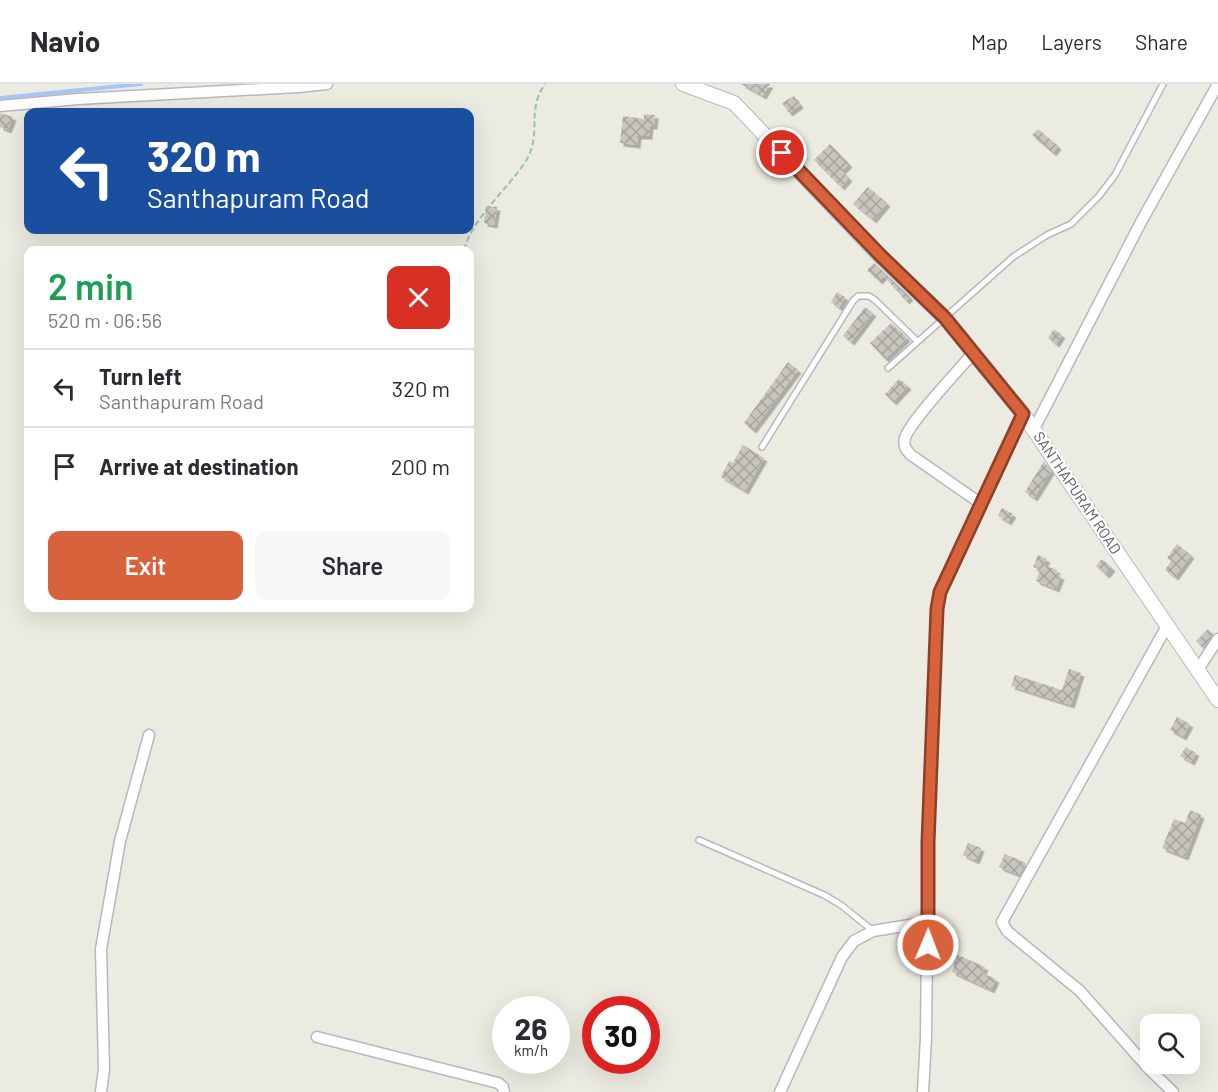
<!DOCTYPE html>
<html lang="en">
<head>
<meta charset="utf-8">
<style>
  body { margin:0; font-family:Barlow,sans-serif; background:#f7f7f7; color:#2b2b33; height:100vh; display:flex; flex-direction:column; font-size:22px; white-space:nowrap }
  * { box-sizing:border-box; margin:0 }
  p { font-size:20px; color:#7c7c81 }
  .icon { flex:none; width:33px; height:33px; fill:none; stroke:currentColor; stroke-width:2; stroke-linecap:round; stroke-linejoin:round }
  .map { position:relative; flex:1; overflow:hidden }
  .side { position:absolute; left:24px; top:162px; width:450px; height:366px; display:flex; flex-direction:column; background:#fff; border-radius:12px; box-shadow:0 6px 24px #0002 }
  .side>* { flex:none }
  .hud { position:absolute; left:24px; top:24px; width:450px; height:126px; border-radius:12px; box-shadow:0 6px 24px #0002; background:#1a4fa0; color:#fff; overflow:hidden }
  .tools { position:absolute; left:1140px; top:930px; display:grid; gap:12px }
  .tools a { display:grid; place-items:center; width:60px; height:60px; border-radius:12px; background:#fff; box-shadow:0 6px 24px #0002; font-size:30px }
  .speed { position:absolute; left:492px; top:912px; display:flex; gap:12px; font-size:30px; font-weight:700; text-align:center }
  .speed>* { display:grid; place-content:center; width:78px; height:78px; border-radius:50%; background:#fff; box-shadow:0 6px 24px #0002; line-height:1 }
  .speed small { font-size:15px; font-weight:400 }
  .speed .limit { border:9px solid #d22; background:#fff; color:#111 }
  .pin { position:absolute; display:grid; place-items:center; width:51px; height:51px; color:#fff; margin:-26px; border:3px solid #fff; border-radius:50%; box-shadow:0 2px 6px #0007 }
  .me { position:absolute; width:66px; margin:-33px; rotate:1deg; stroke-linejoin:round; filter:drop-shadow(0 0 4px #0008) }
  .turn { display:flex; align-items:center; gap:21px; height:126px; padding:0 24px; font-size:27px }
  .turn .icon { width:78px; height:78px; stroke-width:2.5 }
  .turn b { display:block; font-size:42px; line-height:51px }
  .round { display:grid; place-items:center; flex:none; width:63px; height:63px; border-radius:12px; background:#f7f7f7 }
  .overview { display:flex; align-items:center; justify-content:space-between; height:102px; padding:0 24px }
  h1 { font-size:36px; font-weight:600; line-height:45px; color:#1e9e55 }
  .primary-button { display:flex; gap:12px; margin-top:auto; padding:12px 24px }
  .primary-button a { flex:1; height:69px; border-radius:12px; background:#d8623b; color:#fff; font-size:24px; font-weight:600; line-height:69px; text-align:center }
  .primary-button a+a { background:#f7f7f7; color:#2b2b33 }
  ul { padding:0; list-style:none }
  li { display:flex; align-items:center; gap:18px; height:78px; padding:0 24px; border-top:2px solid #e1e1e2 }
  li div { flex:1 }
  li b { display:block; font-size:22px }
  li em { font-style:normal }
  header { display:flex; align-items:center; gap:36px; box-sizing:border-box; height:84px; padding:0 30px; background:#fff; border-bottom:2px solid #e1e1e2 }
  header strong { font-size:28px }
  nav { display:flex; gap:33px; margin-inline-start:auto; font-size:21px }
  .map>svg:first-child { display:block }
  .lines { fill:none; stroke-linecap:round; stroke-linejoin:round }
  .stream { stroke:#a6c6f6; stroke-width:4 }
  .building { fill:url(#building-cross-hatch); filter:url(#shadow) }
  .lane-casing { stroke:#b7b8bd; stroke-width:8 }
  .street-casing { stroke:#b7b8bd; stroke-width:13 }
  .secondary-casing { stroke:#b7b9bf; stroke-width:16 }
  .path { stroke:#9ac1ac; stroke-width:2; stroke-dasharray:6 3; stroke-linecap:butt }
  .lane { stroke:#fff; stroke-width:5 }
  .street { stroke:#fff; stroke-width:10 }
  .secondary { stroke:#fff; stroke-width:14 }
  .route-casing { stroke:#8c4026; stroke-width:15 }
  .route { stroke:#d8623b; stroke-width:10 }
  .labels { text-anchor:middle; stroke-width:4.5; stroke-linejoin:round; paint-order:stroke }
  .street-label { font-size:15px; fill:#5a5c61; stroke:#fff }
</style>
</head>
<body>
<header>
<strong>Navio</strong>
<nav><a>Map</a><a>Layers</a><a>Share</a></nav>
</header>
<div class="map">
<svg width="1218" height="1008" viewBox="0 0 1218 1008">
  <defs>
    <pattern id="building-cross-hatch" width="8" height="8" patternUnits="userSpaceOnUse" patternTransform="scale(1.5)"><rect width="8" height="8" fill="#c7c5be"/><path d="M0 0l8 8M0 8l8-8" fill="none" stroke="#a5a39e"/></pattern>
    <filter id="shadow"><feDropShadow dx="3.5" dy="3.5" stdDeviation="0" flood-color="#0004"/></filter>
  </defs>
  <rect width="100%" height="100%" fill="#ebebe1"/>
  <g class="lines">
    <path class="stream" d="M 0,14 L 141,0"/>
  </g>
  <path class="building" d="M 741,0 L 770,0 L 763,12 Z
    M 794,12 L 800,21 L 789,29 L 782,19 Z
    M 0,29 L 13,33 L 8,46 L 0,43 Z
    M 644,30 L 655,31 L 654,42 L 650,42 L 649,52 L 638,52 L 637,61 L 620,59 L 623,32 L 644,35 Z
    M 1038,45 L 1058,62 L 1053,69 L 1032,51 Z
    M 830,60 L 849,80 L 842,87 L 849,94 L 841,103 L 814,76 Z
    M 868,103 L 887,119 L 873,136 L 853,120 Z
    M 486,122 L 497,123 L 494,141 L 484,139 Z
    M 874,179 L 910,213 L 906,217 L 884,192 L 879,197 L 867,186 Z
    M 837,208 L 845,213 L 839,224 L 831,218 Z
    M 865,223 L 873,229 L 851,258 L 843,252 Z
    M 891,239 L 907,254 L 885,275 L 870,259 Z
    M 1054,245 L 1062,251 L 1056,260 L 1048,254 Z
    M 788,278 L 798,286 L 753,346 L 744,339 Z
    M 899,295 L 908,302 L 893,318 L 885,310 Z
    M 743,361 L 764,374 L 745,407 L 721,393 L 729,377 L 733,379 Z
    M 1044,377 L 1051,387 L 1034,414 L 1025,408 Z
    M 1002,424 L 1013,430 L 1008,438 L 998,432 Z
    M 1177,460 L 1191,471 L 1175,493 L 1165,486 L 1171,477 L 1167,474 Z
    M 1038,471 L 1047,475 L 1044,481 L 1057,486 L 1056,490 L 1061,492 L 1056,505 L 1036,497 L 1040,485 L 1033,483 Z
    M 1102,475 L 1112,484 L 1106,491 L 1096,482 Z
    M 1208,545 L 1213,550 L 1203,564 L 1196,557 Z
    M 1069,585 L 1081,589 L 1071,621 L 1011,602 L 1015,591 L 1062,606 Z
    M 1177,633 L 1190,640 L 1183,653 L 1170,646 Z
    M 1186,663 L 1196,669 L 1191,678 L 1180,672 Z
    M 1190,726 L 1201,731 L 1185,773 L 1162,764 L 1174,735 L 1185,739 Z
    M 968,759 L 981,764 L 976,777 L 963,771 Z
    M 1005,770 L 1026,779 L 1019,791 L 999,783 Z
    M 954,869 L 985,883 L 982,889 L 996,895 L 991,906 L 952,888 L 955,880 L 950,878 Z"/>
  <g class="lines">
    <defs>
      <path id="lane" d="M 888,284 L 1013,173 L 1047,151 L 1071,140 L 1099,112 L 1115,91 L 1163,0
        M 762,363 L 853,217 L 858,212 L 869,212 L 875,216 L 917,257
        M 699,756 L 824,811 L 841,821 L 872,846"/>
      <path id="street" d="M 0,22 L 78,15 L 298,3 L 327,0
        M 974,268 C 959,286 911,336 905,354 C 903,362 906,366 911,371 L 980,419
        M 1034,345 L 1141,138 L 1218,0
        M 1167,542 L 1002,838 L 1007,847 L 1080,907 L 1150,986 L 1173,1008
        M 1197,587 L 1218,555
        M 317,953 L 498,999 L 503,1003 L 504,1008
        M 101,1008 L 104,985 L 101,865 L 120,757 L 149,651
        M 780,1008 L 842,873 L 854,857 L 873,847 L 928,838
        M 923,1008 L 926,954 L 928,758 L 937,525 L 940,509 L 1023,330"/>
      <path id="secondary" d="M 683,0 L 734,19 L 878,170 L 945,234 L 1023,330 L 1218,616"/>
    </defs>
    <use href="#lane" class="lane-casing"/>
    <use href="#street" class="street-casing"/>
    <use href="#secondary" class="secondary-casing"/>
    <path class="path" d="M 464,166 C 473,132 509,105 527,75 C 542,48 526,27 545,0"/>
    <use href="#lane" class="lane"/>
    <use href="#street" class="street"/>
    <use href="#secondary" class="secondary"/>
  </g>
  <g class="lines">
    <defs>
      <path id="route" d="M 782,69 L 879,170 L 945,234 L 1023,330 L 948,491 L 940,508 L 937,525 L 928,758 L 928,861"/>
    </defs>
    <use href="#route" class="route-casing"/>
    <use href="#route" class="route"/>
  </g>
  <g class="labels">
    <g class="street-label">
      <text transform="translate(1077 409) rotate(56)" y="5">SANTHAPURAM ROAD</text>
    </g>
  </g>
</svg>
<div class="tools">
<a><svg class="icon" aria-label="search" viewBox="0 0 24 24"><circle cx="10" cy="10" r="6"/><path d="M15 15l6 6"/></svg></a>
</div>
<div class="speed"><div>26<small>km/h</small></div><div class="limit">30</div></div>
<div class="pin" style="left:782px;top:69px;background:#d93025"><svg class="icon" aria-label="arrive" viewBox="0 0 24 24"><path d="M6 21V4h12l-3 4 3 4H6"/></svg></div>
<svg class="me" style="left:928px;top:861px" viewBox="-20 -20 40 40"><circle r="17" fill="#d8623b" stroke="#fff" stroke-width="3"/><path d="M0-11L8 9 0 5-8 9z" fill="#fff"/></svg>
<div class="hud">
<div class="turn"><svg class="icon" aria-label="left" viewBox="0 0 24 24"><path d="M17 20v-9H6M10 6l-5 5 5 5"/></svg><div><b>320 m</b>Santhapuram Road</div></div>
</div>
<section class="side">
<div class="overview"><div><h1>2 min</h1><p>520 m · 06:56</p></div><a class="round" style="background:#d93025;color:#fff"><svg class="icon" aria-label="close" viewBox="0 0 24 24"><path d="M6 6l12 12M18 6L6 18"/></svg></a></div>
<ul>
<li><svg class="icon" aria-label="left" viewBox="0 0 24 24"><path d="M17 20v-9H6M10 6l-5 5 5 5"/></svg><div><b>Turn left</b><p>Santhapuram Road</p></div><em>320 m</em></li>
<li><svg class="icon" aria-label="arrive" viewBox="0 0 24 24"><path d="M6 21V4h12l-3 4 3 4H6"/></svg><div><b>Arrive at destination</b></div><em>200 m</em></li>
</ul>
<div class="primary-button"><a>Exit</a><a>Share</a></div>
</section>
</div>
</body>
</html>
